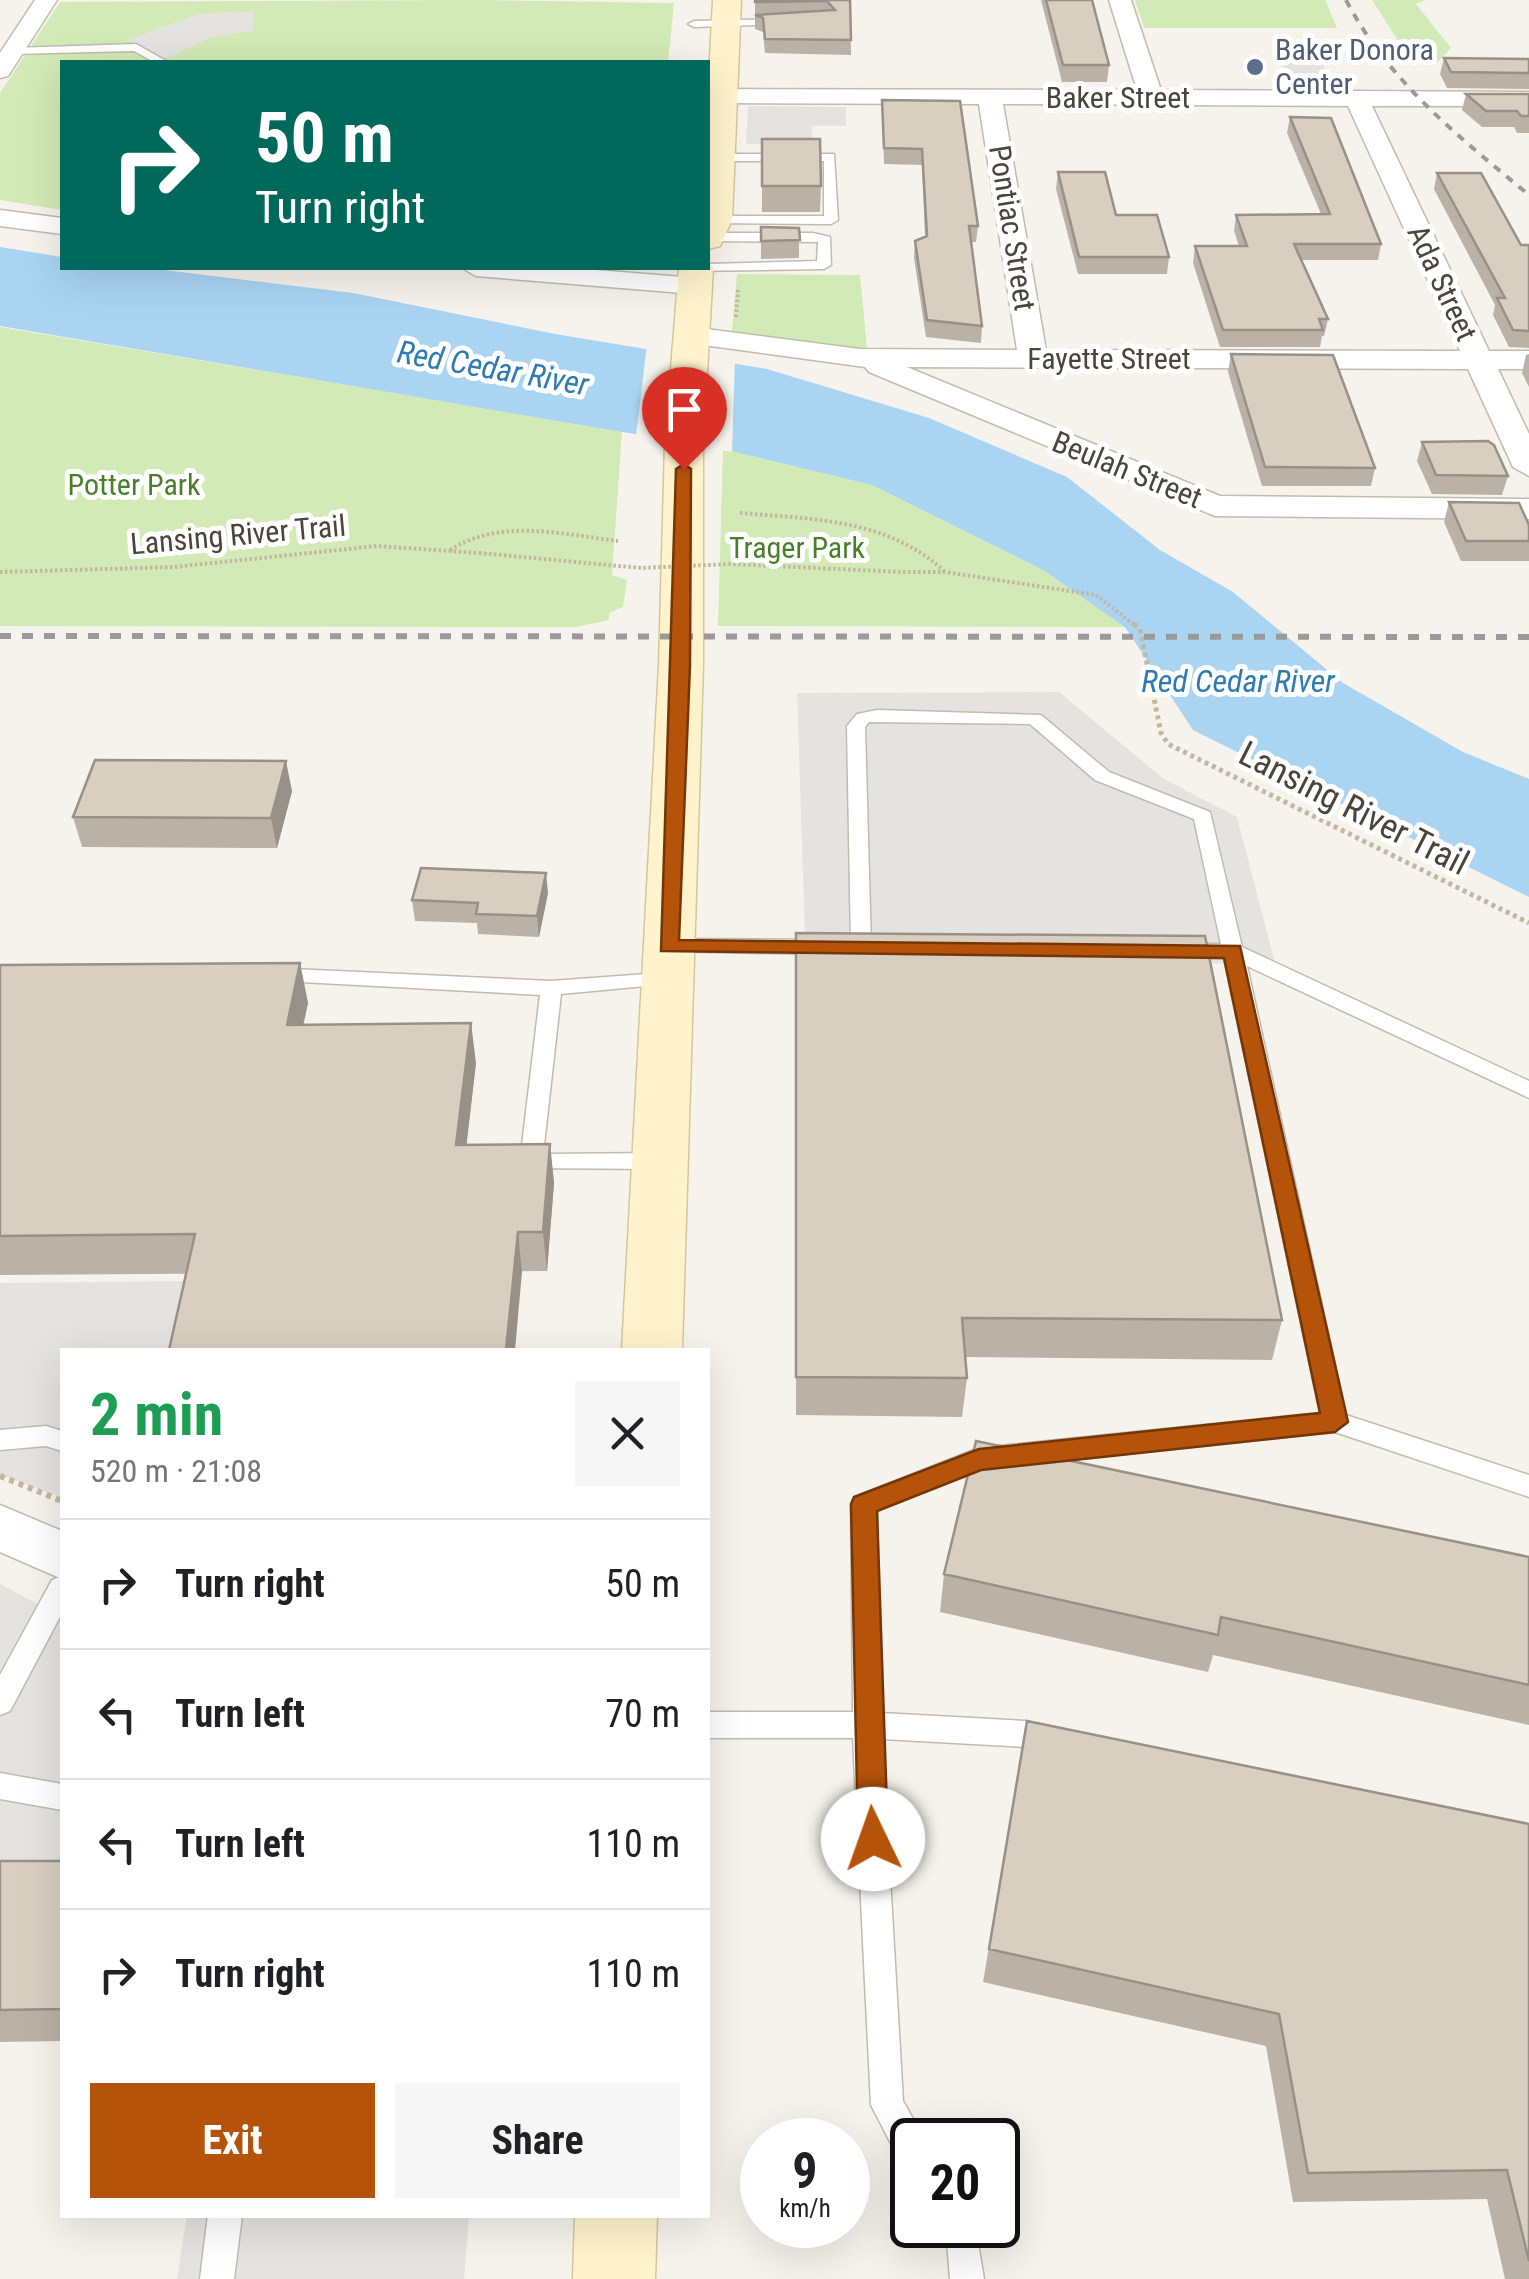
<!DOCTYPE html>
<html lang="en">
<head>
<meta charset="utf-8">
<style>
  body { margin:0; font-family:"Roboto Condensed",sans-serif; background:#f6f6f6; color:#202124; height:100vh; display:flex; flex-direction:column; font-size:38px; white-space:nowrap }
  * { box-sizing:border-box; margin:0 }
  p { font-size:32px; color:#757577 }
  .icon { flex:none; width:55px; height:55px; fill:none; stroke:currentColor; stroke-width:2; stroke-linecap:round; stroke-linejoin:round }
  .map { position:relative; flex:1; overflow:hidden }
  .sheet { position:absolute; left:60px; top:1348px; width:650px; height:870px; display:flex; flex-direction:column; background:#fff; border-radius:0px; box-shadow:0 10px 40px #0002 }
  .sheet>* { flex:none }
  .hud { position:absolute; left:60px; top:60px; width:650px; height:210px; border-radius:0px; box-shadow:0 10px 40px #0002; background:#00695c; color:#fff; overflow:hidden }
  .speed { position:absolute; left:740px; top:2118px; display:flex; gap:20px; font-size:50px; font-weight:700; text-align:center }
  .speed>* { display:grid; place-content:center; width:130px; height:130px; border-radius:50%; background:#fff; box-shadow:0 10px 40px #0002; line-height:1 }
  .speed small { font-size:25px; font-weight:400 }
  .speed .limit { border:5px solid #111; border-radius:15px; background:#fff; color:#111 }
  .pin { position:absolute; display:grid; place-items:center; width:85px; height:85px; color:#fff; margin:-102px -42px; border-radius:50% 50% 50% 0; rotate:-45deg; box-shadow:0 0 10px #0007 }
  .pin .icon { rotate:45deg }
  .me { position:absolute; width:110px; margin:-55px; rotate:357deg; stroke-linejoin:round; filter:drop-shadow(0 0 8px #0008) }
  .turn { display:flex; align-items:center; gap:35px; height:210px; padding:0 30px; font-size:45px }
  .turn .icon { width:130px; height:130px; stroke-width:2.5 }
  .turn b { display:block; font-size:70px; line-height:85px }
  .round { display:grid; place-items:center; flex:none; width:105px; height:105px; border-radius:0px; background:#f6f6f6 }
  .headline { display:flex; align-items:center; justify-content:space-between; height:170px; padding:0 30px }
  h1 { font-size:60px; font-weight:700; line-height:75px; color:#1e9e55 }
  .button { display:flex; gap:20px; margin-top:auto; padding:20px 30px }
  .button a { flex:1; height:115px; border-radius:0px; background:#b45309; color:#fff; font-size:40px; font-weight:700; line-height:115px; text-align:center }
  .button a+a { background:#f6f6f6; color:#202124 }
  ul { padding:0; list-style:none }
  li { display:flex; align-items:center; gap:30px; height:130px; padding:0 30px; border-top:2px solid #e0e0e0 }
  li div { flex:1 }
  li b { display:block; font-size:38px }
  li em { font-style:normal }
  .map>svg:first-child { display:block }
  .green { fill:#d2eab5 }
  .parking { fill:#e5e3e0 }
  .water { fill:#a9d4f2 }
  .pier { fill:#f6f3ec }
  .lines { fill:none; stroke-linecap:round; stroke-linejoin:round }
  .lane-casing { stroke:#c2bbae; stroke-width:3 }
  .street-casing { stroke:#c2bbae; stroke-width:3 }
  .secondary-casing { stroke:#d6c79b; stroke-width:3 }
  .path-far2 { stroke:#c4b79f; stroke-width:4; stroke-dasharray:2.5 2.5; stroke-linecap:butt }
  .path-far1 { stroke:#c4b79f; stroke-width:5; stroke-dasharray:4 4; stroke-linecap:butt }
  .path { stroke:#c4b79f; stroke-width:6; stroke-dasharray:5 5; stroke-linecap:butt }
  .lane { fill:#fff; fill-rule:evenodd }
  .street { fill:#fff; fill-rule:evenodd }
  .secondary { fill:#fff3cd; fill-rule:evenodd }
  .rail-far1 { stroke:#9a9a9a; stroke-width:4; stroke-dasharray:8 8; stroke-linecap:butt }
  .rail { stroke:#9a9a9a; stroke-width:6; stroke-dasharray:11 11; stroke-linecap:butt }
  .path-bridge { stroke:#c4b79f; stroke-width:4; stroke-dasharray:2.5 2.5; stroke-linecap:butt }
  .wall { fill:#bab2a6 }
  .shaded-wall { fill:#979187 }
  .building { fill:#d8cfc1; stroke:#979187; stroke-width:2.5 }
  .route { fill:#b45309; stroke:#753606; stroke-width:2.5 }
  .service-dot { fill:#5c6f8a; stroke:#fff; stroke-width:4 }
  .labels { text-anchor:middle; stroke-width:10; stroke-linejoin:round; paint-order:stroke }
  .far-service-label { font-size:30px; fill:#4e5e75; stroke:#fff; text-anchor:start }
  .far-street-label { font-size:30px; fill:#4b4439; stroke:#fff }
  .far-park-label { font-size:30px; fill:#4a7f2a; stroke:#fff }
  .far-water-label { font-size:32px; font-style:italic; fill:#2e7ab2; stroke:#fff }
  .street-label { font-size:35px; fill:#4b4439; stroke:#fff }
</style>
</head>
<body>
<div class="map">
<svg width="1529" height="2279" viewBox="0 0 1529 2279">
  <rect width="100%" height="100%" fill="#f6f3ec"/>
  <path class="green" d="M 483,0 L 674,3 L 668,62 L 62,62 L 62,210 L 0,200 L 0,93 L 60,2 Z
    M 1135,0 L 1325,0 L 1337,28 L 1144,28 Z
    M 1372,0 L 1425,0 L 1416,4 L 1451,48 L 1437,63 L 1410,59 Z
    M 737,274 L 860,275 L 867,349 L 732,331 Z
    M 0,327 L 622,431 L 612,575 L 627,580 L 623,607 L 609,613 L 609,620 L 576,627 L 0,626 Z
    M 723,449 L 872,485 L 1043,570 L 1126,627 L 718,626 Z"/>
  <path class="parking" d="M 254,11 L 253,31 L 212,37 L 162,60 L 127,40 L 199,14 Z
    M 1273,44 L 1314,45 L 1330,79 L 1288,78 Z
    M 748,106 L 846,107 L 846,126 L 812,126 L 812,144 L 746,144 Z
    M 1059,692 L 1164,779 L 1237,817 L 1275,963 L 806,966 L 797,693 Z
    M 189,1281 L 175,1350 L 62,1350 L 62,1498 L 0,1475 L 0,1283 Z
    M 0,1584 L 62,1617 L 62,1886 L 0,1886 Z
    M 187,2215 L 469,2215 L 464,2279 L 177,2279 Z"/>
  <path class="water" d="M 0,247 L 62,257 L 62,268 L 148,268 L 353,293 L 555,334 L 767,369 L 929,418 L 1067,477 L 1160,550 L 1233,592 L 1343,683 L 1463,752 L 1529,779 L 1529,897 L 1193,730 L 1125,627 L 1043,570 L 872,485 L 723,449 L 0,326 Z"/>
  <path class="pier" d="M 647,344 L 735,359 L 732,452 L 636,436 Z"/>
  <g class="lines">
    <defs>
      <path id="lane" d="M 784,19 L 788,24 L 694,27 L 688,24 L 694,21 Z
        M 136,44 L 168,62 L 154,62 L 134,51 L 13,54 L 7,51 L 13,48 Z
        M 719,154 L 834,154 L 838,220 L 831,224 L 711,223 L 709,220 L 716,216 L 824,216 L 824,161 L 715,161 L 713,158 Z
        M 708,233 L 813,233 L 830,237 L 831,265 L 824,269 L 691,271 L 689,268 L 708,268 L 708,264 L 817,261 L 818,242 L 709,241 Z
        M 877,710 L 1041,715 L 1109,772 L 1210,812 L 1242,947 L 1529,1081 L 1529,1098 L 1247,966 L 1346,1415 L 1529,1475 L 1529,1497 L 1335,1432 L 981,1469 L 877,1511 L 881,1713 L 1025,1721 L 1064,1731 L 1068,1740 L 1064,1749 L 1054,1753 L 1025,1747 L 882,1739 L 903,2101 L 925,2140 L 912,2140 L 912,2165 L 900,2161 L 871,2105 L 853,1738 L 708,1738 L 708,1712 L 853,1712 L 851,1505 L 855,1497 L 979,1448 L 1320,1413 L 1224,958 L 1181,958 L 1171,951 L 1181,944 L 1221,944 L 1194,819 L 1095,780 L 1030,724 L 869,722 L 865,727 L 871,947 L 868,952 L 854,952 L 851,947 L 847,726 L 857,714 Z
        M 668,939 L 824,940 L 834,947 L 824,954 L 661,951 L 658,946 Z
        M 271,968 L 551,981 L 674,972 L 677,977 L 674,982 L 667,984 L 561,994 L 543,1154 L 659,1153 L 670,1161 L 659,1169 L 523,1168 L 520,1162 L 540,995 L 264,980 L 261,975 L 264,970 Z
        M 46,1426 L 62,1431 L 62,1451 L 46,1446 L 0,1450 L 0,1430 Z
        M 62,1576 L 62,1613 L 10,1711 L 0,1715 L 0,1675 L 52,1580 Z
        M 0,1773 L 62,1784 L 62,1810 L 0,1799 Z
        M 208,2215 L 242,2215 L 234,2279 L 200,2279 Z
        M 939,2225 L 975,2225 L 984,2279 L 950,2279 L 947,2241 Z"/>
      <path id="street" d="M 35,0 L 57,0 L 8,76 L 0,78 L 0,53 Z
        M 1109,0 L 1131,0 L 1161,90 L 1529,92 L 1529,106 L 1372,106 L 1489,351 L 1529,351 L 1529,369 L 1498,369 L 1529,434 L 1529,476 L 1513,467 L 1468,369 L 907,367 L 1220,496 L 1529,499 L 1529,519 L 1215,516 L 869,372 L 865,367 L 681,342 L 677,336 L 691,327 L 860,349 L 1017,350 L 979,104 L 708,103 L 708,89 L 1137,90 ZM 1003,104 L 1348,106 L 1460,351 L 1046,350 Z
        M 0,210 L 62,218 L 62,234 L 0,226 Z
        M 462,268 L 571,268 L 695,278 L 709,286 L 695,294 L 476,276 Z
        M 0,1505 L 62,1531 L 62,1579 L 0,1552 Z"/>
      <path id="secondary" d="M 713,0 L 741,0 L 732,220 L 720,246 L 708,249 L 708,95 Z
        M 708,261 L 713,268 L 703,444 L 703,665 L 682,1350 L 622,1350 L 659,665 L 665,444 L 679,268 L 708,268 Z
        M 575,2215 L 657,2215 L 655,2279 L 573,2279 Z"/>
    </defs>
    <use href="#lane" class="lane-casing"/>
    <use href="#street" class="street-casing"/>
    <use href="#secondary" class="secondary-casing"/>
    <path class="path-far2" d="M 736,317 L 738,290
      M 740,513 C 813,519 888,519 944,571
      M 450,550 C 501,518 561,534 618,541
      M 0,572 L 174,567 L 377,546 L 479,553
      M 903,572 L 945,572 L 1096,595 L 1137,627"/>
    <path class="path-far1" d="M 1134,624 L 1140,629 L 1161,733 L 1168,744 L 1529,923"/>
    <path class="path" d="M 0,1476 L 62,1501"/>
    <use href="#lane" class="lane"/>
    <use href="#street" class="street"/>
    <use href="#secondary" class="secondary"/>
    <path class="rail-far1" d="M 1346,0 C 1389,82 1459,137 1529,195"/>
    <path class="rail" d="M 0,636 L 1529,637"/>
    <path class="path-bridge" d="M 479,553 L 641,568 L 731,564 L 903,572"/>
  </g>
  <path class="wall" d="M 755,0 L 850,0 L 851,55 L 765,53 L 763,32 L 755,29 Z
    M 1041,0 L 1092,0 L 1109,65 L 1107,82 L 1062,82 Z
    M 1444,58 L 1529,59 L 1529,89 L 1447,88 L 1440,74 Z
    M 1466,94 L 1529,94 L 1529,133 L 1517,133 L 1514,127 L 1482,127 L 1462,110 Z
    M 882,100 L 960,101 L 978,226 L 976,242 L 971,242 L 982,326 L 981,343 L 926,337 L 914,258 L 915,241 L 925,236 L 922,165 L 884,164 Z
    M 1290,117 L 1381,244 L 1378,260 L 1302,260 L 1328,319 L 1324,336 L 1322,336 L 1320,347 L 1220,347 L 1193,263 L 1195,246 L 1239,246 L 1234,231 L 1236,215 L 1321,214 L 1287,133 Z
    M 762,139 L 821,186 L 820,212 L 762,212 Z
    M 1058,172 L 1116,215 L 1169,257 L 1167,274 L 1078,274 L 1056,189 Z
    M 1437,173 L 1521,245 L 1529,245 L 1529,348 L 1509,347 L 1493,315 L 1495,305 L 1434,189 Z
    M 761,227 L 799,228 L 799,258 L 761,259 Z
    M 1231,354 L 1375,468 L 1371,486 L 1262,486 L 1228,372 Z
    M 1529,354 L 1529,387 L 1522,373 L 1526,355 Z
    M 1422,442 L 1508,476 L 1502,495 L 1432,494 L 1417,461 Z
    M 1449,502 L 1529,525 L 1529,561 L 1461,561 L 1444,522 Z
    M 292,791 L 277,848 L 82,847 L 73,817 Z
    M 548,893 L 539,937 L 478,934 L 477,923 L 415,921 L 412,900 Z
    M 300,963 L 308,1003 L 303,1024 L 476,1063 L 466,1145 L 550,1144 L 554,1183 L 547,1271 L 0,1275 L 0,965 Z
    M 796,973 L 1282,1320 L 1272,1360 L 965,1357 L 967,1378 L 962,1417 L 796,1415 Z
    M 1529,1557 L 1529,1725 L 1213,1655 L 1208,1672 L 940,1612 L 944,1574 Z
    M 1027,1721 L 1529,1824 L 1529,2279 L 1505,2279 L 1487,2199 L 1293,2202 L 1266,2046 L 983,1982 Z
    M 0,1861 L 62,1861 L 62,2041 L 0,2042 Z"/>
  <path class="shaded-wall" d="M 286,761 L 292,791 L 277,848 L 271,818 Z
    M 546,873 L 548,893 L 539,937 L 537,916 Z
    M 300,963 L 308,1003 L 295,1064 L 287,1025 Z
    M 471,1023 L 476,1063 L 462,1184 L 456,1145 Z
    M 550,1144 L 554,1183 L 547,1271 L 543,1232 Z
    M 518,1232 L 522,1272 L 515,1350 L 506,1350 Z"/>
  <path class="building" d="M 755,0 L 850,0 L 851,40 L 765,39 L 763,18 L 755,15 L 835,10 L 827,1 L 755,2 Z
    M 1046,0 L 1092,0 L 1109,65 L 1063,65 Z
    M 1444,58 L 1529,59 L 1529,73 L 1451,72 Z
    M 1466,94 L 1529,94 L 1529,116 L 1521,116 L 1517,111 L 1486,111 Z
    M 882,100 L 960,101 L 978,226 L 969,226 L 982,326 L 927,320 L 915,241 L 927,236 L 922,149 L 884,148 Z
    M 1290,117 L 1331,118 L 1381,244 L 1294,244 L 1328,319 L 1319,319 L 1323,330 L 1223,330 L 1195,246 L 1247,246 L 1236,215 L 1330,214 Z
    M 762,139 L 820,139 L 821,186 L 762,186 Z
    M 1058,172 L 1105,172 L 1116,215 L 1157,215 L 1169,257 L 1079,257 Z
    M 1437,173 L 1481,173 L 1521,245 L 1529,245 L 1529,331 L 1513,330 L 1497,298 L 1505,298 Z
    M 761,227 L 799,228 L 800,240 L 761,241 Z
    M 1231,354 L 1333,355 L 1375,468 L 1265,467 Z
    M 1488,441 L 1494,445 L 1508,476 L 1436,475 L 1422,442 Z
    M 1449,502 L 1519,503 L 1529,525 L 1529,541 L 1466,541 Z
    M 95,760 L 286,761 L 271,818 L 73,817 Z
    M 421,868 L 546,873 L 537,916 L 476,914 L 478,903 L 412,900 Z
    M 796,933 L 1205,936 L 1282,1320 L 962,1318 L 967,1378 L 796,1377 Z
    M 300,963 L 287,1025 L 471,1023 L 456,1145 L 550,1144 L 543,1232 L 518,1232 L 506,1350 L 169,1350 L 195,1234 L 0,1236 L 0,965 Z
    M 976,1441 L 1529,1557 L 1529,1685 L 1221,1617 L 1218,1635 L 944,1574 Z
    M 1027,1721 L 1529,1824 L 1529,2261 L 1507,2170 L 1308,2173 L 1279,2014 L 989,1949 Z
    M 0,1861 L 62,1861 L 62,2009 L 0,2010 Z"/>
  <path class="route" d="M 684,464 L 691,469 L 690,665 L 679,940 L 1240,946 L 1348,1422 L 1335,1432 L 981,1470 L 877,1511 L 888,1839 L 883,1849 L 873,1853 L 862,1849 L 858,1839 L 851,1504 L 854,1497 L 979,1449 L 1320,1413 L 1224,958 L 661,951 L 676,469 Z"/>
  <circle class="service-dot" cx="1255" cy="67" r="10"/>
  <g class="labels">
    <g class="far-service-label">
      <text x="1275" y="60">Baker Donora<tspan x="1275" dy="34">Center</tspan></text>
    </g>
    <g class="far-street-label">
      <text x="1118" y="108">Baker Street</text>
      <text transform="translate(1012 228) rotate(81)" y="10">Pontiac Street</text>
      <text transform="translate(1442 283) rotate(65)" y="10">Ada Street</text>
      <text x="1109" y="369">Fayette Street</text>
      <text transform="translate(1127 470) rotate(22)" y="10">Beulah Street</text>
      <text transform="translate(238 535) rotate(-5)" y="10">Lansing River Trail</text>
    </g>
    <g class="far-park-label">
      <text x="134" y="495">Potter Park</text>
      <text x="797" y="558">Trager Park</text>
    </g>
    <g class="far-water-label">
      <text transform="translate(493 368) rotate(10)" y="11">Red Cedar River</text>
      <text x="1238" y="692">Red Cedar River</text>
    </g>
    <g class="street-label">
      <text transform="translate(1354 808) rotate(27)" y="12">Lansing River Trail</text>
    </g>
  </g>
</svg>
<div class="speed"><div>9<small>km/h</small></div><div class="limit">20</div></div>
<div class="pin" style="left:684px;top:469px;background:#d93025"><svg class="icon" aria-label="arrive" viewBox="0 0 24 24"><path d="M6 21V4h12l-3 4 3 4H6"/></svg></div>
<svg class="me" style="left:873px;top:1839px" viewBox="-20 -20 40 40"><circle r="19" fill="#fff"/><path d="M0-13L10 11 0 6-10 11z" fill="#b45309"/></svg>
<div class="hud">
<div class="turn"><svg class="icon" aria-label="right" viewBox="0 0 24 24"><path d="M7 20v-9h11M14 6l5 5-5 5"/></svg><div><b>50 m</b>Turn right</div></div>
</div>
<section class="sheet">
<div class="headline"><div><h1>2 min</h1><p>520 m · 21:08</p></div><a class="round"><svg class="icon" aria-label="close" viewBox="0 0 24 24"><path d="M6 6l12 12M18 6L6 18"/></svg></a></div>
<ul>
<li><svg class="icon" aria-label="right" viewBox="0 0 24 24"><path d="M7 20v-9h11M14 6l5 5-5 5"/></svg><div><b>Turn right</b></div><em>50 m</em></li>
<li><svg class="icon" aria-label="left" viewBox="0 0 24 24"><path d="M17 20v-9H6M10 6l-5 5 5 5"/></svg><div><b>Turn left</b></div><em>70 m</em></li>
<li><svg class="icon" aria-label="left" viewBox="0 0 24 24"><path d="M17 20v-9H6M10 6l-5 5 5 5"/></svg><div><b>Turn left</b></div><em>110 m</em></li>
<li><svg class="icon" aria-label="right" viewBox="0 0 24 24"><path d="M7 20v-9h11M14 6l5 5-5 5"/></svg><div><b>Turn right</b></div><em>110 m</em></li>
</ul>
<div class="button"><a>Exit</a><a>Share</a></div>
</section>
</div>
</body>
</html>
